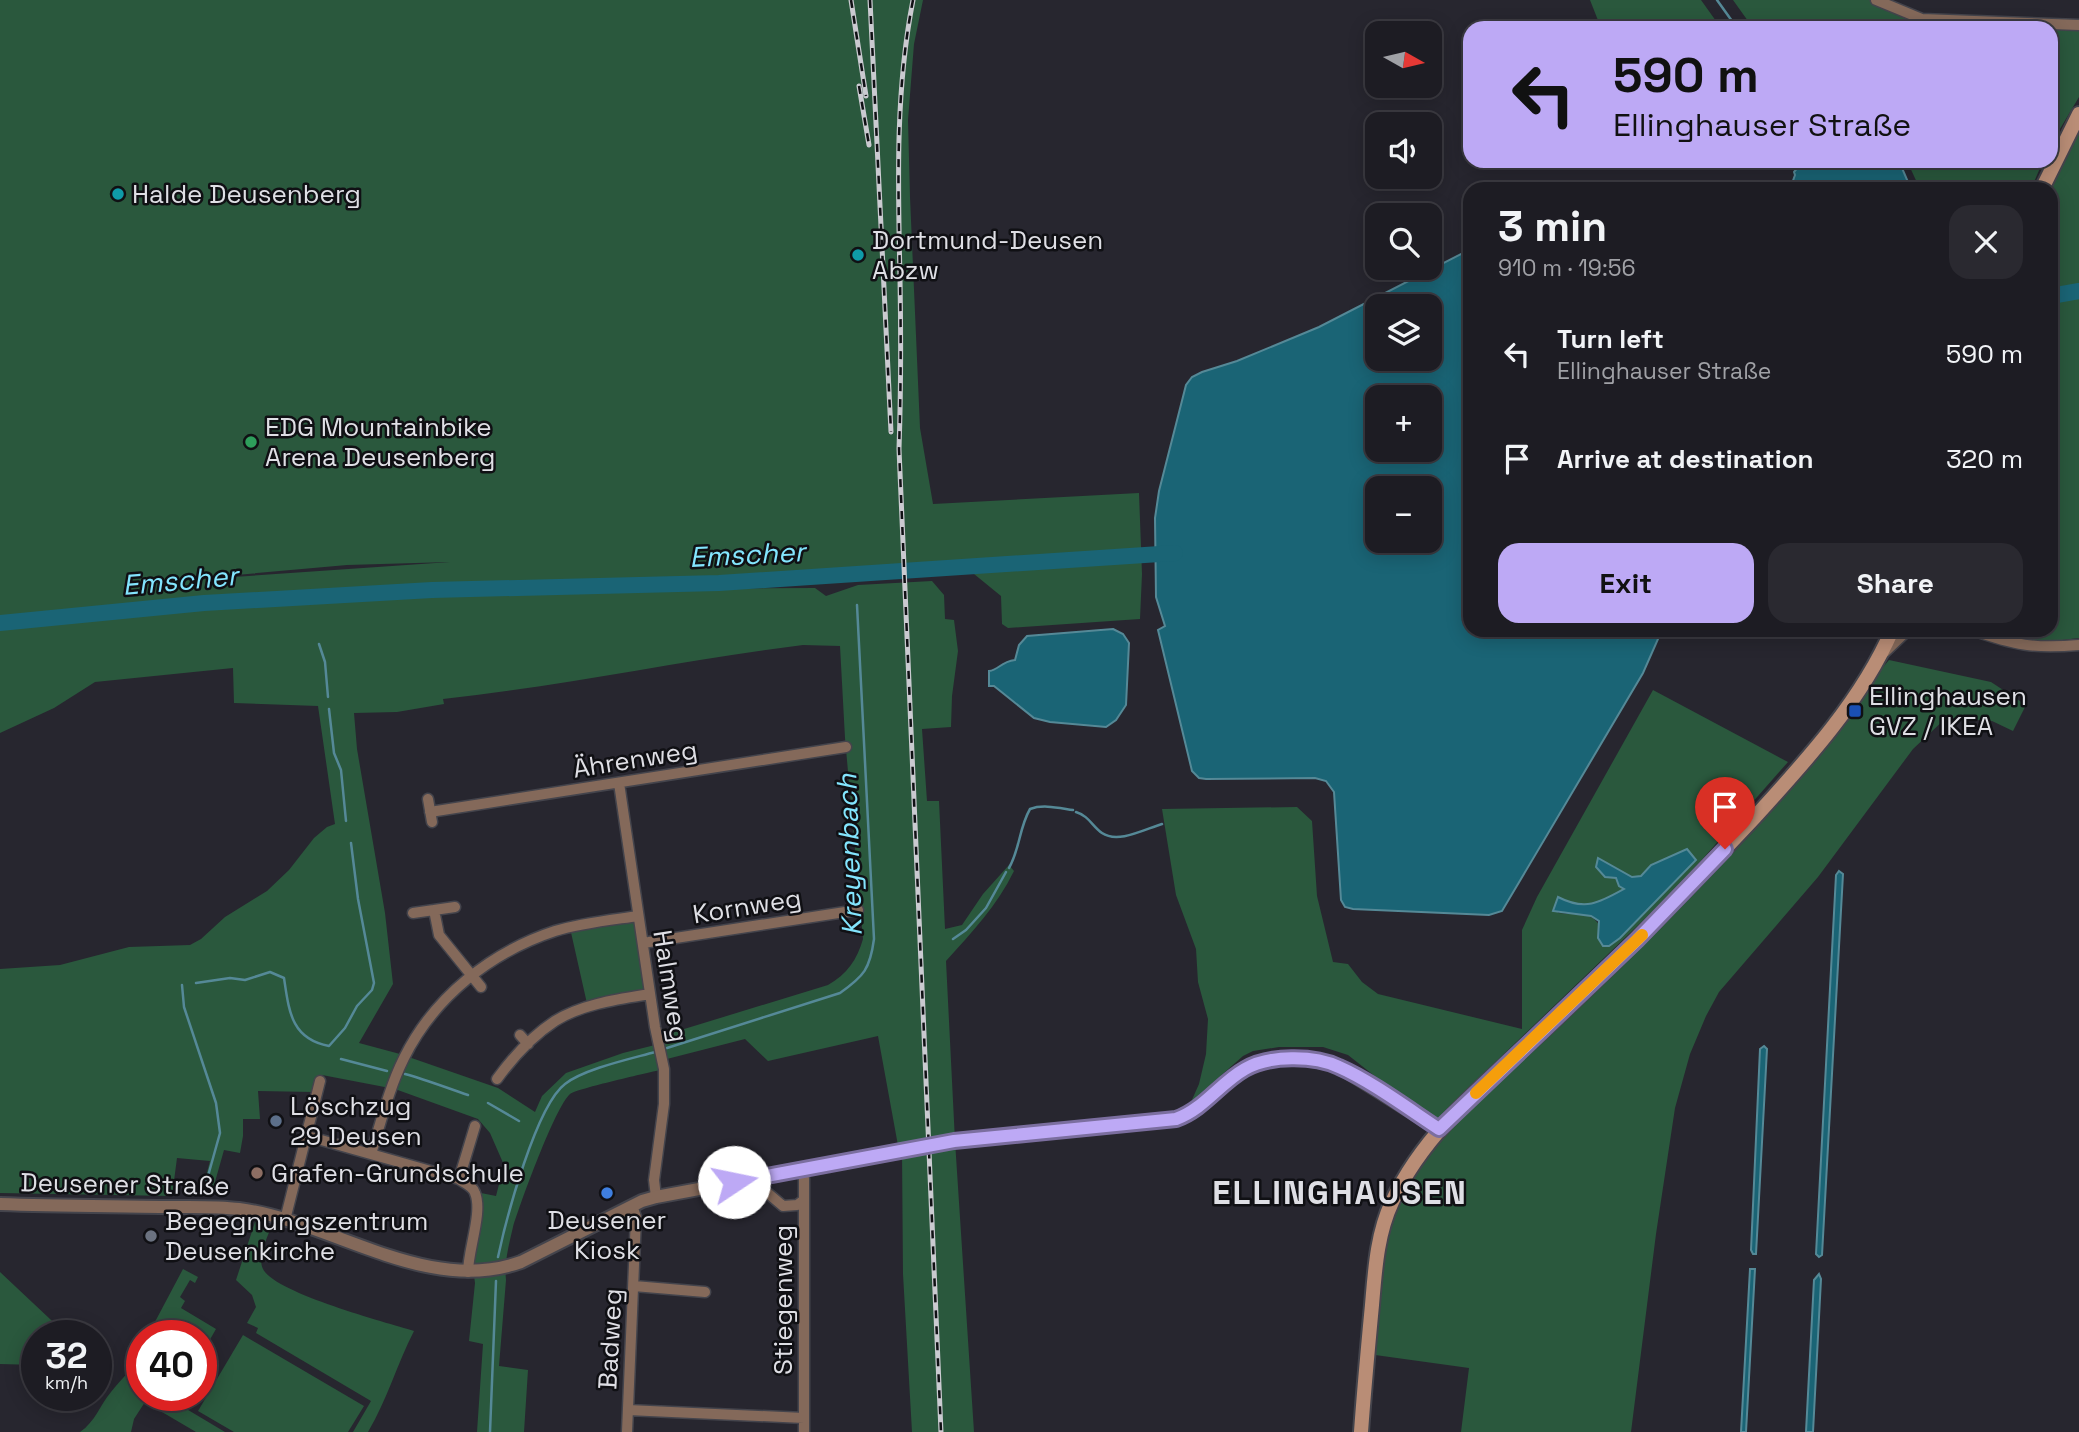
<!DOCTYPE html>
<html lang="en">
<head>
<meta charset="utf-8">
<style>
  body { margin:0; font-family:"Space Grotesk",sans-serif; background:#2a2930; color:#f1f3f6; height:100vh; display:flex; flex-direction:column; font-size:26px; white-space:nowrap }
  * { box-sizing:border-box; margin:0 }
  p { font-size:23px; color:#a0a1a6 }
  .icon { flex:none; width:38px; height:38px; fill:none; stroke:currentColor; stroke-width:2; stroke-linecap:round; stroke-linejoin:round }
  .map { position:relative; flex:1; overflow:hidden }
  .panel { position:absolute; left:1463px; top:182px; width:595px; height:455px; display:flex; flex-direction:column; background:#1d1c23; border-radius:21px; box-shadow:0 4px 18px #0003,0 0 0 2px #3b3a41 }
  .panel>* { flex:none }
  .guide { position:absolute; left:1463px; top:21px; width:595px; height:147px; border-radius:21px; box-shadow:0 4px 18px #0003,0 0 0 2px #3b3a41; background:#bda9f5; color:#111; overflow:hidden }
  .needle { width:46px; rotate:98deg }
  .tools { position:absolute; left:1365px; top:21px; display:grid; gap:14px }
  .tools a { display:grid; place-items:center; width:77px; height:77px; border-radius:14px; background:#1d1c23; box-shadow:0 4px 18px #0003,0 0 0 2px #3b3a41; font-size:35px }
  .speed { position:absolute; left:21px; top:1320px; display:flex; gap:14px; font-size:35px; font-weight:700; text-align:center }
  .speed>* { display:grid; place-content:center; width:91px; height:91px; border-radius:50%; background:#1d1c23; box-shadow:0 4px 18px #0003,0 0 0 2px #3b3a41; line-height:1 }
  .speed small { font-size:18px; font-weight:400 }
  .speed .limit { border:10px solid #d22; background:#fff; color:#111 }
  .pin { position:absolute; display:grid; place-items:center; width:60px; height:60px; color:#fff; margin:-72px -30px; border-radius:50% 50% 50% 0; rotate:-45deg; box-shadow:0 0 7px #0007 }
  .pin .icon { rotate:45deg }
  .me { position:absolute; width:77px; margin:-38px; rotate:79deg; stroke-linejoin:round; filter:drop-shadow(0 0 5px #0008) }
  .turn { display:flex; align-items:center; gap:24px; height:147px; padding:0 35px; font-size:32px }
  .turn .icon { width:91px; height:91px; stroke-width:2.5 }
  .turn b { display:block; font-size:49px; line-height:60px }
  .round { display:grid; place-items:center; flex:none; width:74px; height:74px; border-radius:21px; background:#2a2930 }
  .headline { display:flex; align-items:center; justify-content:space-between; height:119px; padding:0 35px }
  h1 { font-size:42px; font-weight:700; line-height:52px }
  .action { display:flex; gap:14px; margin-top:auto; padding:14px 35px }
  .action a { flex:1; height:80px; border-radius:21px; background:#bda9f5; color:#111; font-size:28px; font-weight:700; line-height:80px; text-align:center }
  .action a+a { background:#2a2930; color:#f1f3f6 }
  ul { padding:0; list-style:none }
  li { display:flex; align-items:center; gap:21px; height:105px; padding:0 35px }
  li div { flex:1 }
  li b { display:block; font-size:26px }
  li em { font-style:normal }
  .map>svg:first-child { display:block }
  .green { fill:#2a583d; fill-rule:evenodd }
  .water { fill:#1a6475; stroke:#558997; stroke-width:2; fill-rule:evenodd }
  .lines { fill:none; stroke-linecap:round; stroke-linejoin:round }
  .stream { stroke:#558997; stroke-width:2.5 }
  .river { stroke:#1a6475; stroke-width:16 }
  .minor-casing { stroke:#44444c; stroke-width:13 }
  .tertiary-casing { stroke:#44444c; stroke-width:16 }
  .secondary-casing { stroke:#44444c; stroke-width:18 }
  .minor { stroke:#84695a; stroke-width:10 }
  .tertiary { stroke:#84695a; stroke-width:12 }
  .secondary { stroke:#b98d76; stroke-width:14 }
  .rail-casing { stroke:#cacad0; stroke-width:5 }
  .rail { stroke:#101014; stroke-width:2.5; stroke-dasharray:8; stroke-linecap:butt }
  .route-casing { stroke:#7b6e9f; stroke-width:18 }
  .route { stroke:#bda9f5; stroke-width:12 }
  .slow { stroke:#f59e0b; stroke-width:12 }
  .culture-dot { fill:#0f9aa8; stroke:#101014; stroke-width:2.5 }
  .leisure-dot { fill:#2e9e5b; stroke:#101014; stroke-width:2.5 }
  .transit-dot { fill:#1a4fb4; stroke:#101014; stroke-width:2.5 }
  .service-dot { fill:#5c6f8a; stroke:#101014; stroke-width:2.5 }
  .education-dot { fill:#8d6e63; stroke:#101014; stroke-width:2.5 }
  .shop-dot { fill:#3f7fe0; stroke:#101014; stroke-width:2.5 }
  .worship-dot { fill:#6b7280; stroke:#101014; stroke-width:2.5 }
  .labels { text-anchor:middle; stroke-width:5; stroke-linejoin:round; paint-order:stroke }
  .poi-label { font-size:26px; fill:#dfdfe5; stroke:#101014; text-anchor:start }
  .street-label { font-size:26px; fill:#dfdfe5; stroke:#101014 }
  .water-label { font-size:28px; font-style:italic; fill:#83e5fe; stroke:#101014 }
  .district-label { font-size:33px; font-weight:bold; letter-spacing:2px; fill:#dfdfe5; stroke:#101014 }
</style>
</head>
<body>
<div class="map">
<svg width="2079" height="1432" viewBox="0 0 2079 1432">
  <rect width="100%" height="100%" fill="#27262f"/>
  <path class="green" d="M 0,0 L 923,0 L 914,44 L 908,120 L 910,197 L 920,428 L 933,504 L 1139,493 L 1142,574 L 1140,619 L 1008,628 L 1002,624 L 1001,596 L 963,565 L 842,568 L 528,589 L 815,588 L 826,596 L 858,585 L 932,581 L 944,595 L 945,619 L 954,620 L 958,651 L 952,696 L 951,727 L 922,729 L 927,801 L 939,801 L 945,929 L 962,925 L 983,894 L 1009,865 L 1014,871 C 997,906 972,932 946,961 L 955,1141 L 974,1432 L 912,1432 L 903,1274 L 902,1151 L 899,1151 L 878,1036 L 768,1061 L 745,1039 L 663,1060 L 664,1069 C 648,1073 579,1088 570,1094 C 555,1107 520,1204 513,1227 C 509,1244 504,1263 506,1280 L 499,1366 L 528,1370 L 524,1432 L 477,1432 L 483,1344 L 469,1341 L 475,1283 L 472,1260 L 482,1204 L 481,1193 L 496,1196 L 504,1165 L 490,1133 L 478,1119 L 395,1089 L 322,1075 L 314,1092 L 258,1091 L 260,1119 L 243,1119 L 243,1136 L 240,1153 L 224,1150 L 211,1196 L 201,1195 L 210,1161 L 177,1158 L 172,1196 L 0,1193 L 0,969 L 60,965 L 129,947 L 190,945 L 201,939 L 225,917 L 267,891 L 289,870 L 314,838 L 327,827 L 335,824 L 318,706 L 234,703 L 233,668 L 95,682 L 54,708 L 0,733 ZM 450,562 L 147,583 L 146,583 L 347,565 ZM 803,645 L 840,646 L 845,738 L 863,939 C 857,960 847,974 828,985 L 658,1037 L 659,1044 L 623,1053 L 566,1073 L 542,1096 L 535,1112 L 498,1088 L 400,1054 L 359,1043 L 393,984 L 385,913 L 357,749 L 354,713 L 397,712 L 444,704 L 443,699 C 564,686 682,660 803,645 Z
    M 1590,0 L 1701,0 L 1721,28 L 1601,28 Z
    M 1733,0 L 1876,0 L 1907,14 L 2079,25 L 2079,97 L 2051,144 L 2051,28 L 1753,28 Z
    M 2079,116 L 2079,638 L 2037,643 L 1997,630 L 2051,630 L 2051,189 L 2043,189 Z
    M 1907,161 L 2043,161 L 2031,189 L 1920,189 Z
    M 1889,660 L 1991,682 L 2026,705 L 2013,731 L 1992,721 L 1946,718 L 1913,749 L 1818,877 L 1719,992 L 1706,1016 L 1690,1054 L 1675,1108 L 1656,1234 L 1631,1432 L 1461,1432 L 1469,1368 L 1368,1354 L 1382,1227 L 1443,1124 L 1381,1081 L 1348,1055 L 1323,1047 L 1279,1047 L 1253,1051 L 1243,1056 L 1191,1102 L 1199,1084 L 1206,1054 L 1208,1019 L 1198,982 L 1196,949 L 1176,895 L 1162,809 L 1297,807 L 1312,821 L 1317,896 L 1333,962 L 1348,964 L 1362,982 L 1378,994 L 1522,1029 L 1522,930 L 1537,897 L 1653,690 L 1788,762 L 1678,887 L 1481,1076 L 1448,1118 L 1584,992 L 1834,724 ZM 1667,858 L 1696,860 L 1620,938 L 1609,946 C 1595,911 1594,916 1558,913 L 1558,897 C 1587,911 1599,903 1624,889 L 1616,878 L 1621,871 L 1632,877 L 1642,876 L 1651,865 Z
    M 638,916 L 650,994 L 588,1008 L 570,928 Z
    M 255,1222 L 271,1227 C 267,1239 257,1257 263,1269 C 275,1293 385,1322 414,1331 C 397,1364 387,1400 368,1432 L 353,1432 L 371,1401 L 256,1333 L 258,1328 L 247,1323 L 256,1307 L 252,1295 L 236,1280 Z
    M 183,1269 L 198,1277 L 195,1283 L 190,1280 L 180,1297 L 185,1301 L 181,1308 L 216,1329 L 208,1343 L 201,1346 L 201,1335 L 148,1335 Z
    M 0,1272 L 67,1335 L 37,1335 L 37,1365 L 0,1364 Z
    M 243,1335 L 364,1406 L 348,1432 L 234,1432 L 198,1411 Z
    M 142,1352 L 142,1395 L 163,1395 L 225,1432 L 196,1432 L 145,1402 L 134,1419 L 131,1432 L 80,1432 C 95,1422 100,1405 111,1392 C 122,1378 133,1369 142,1352 Z"/>
  <path class="water" d="M 1803,161 L 1899,161 L 1911,189 L 1790,189 L 1795,175 L 1794,172 Z
    M 1465,252 L 1470,259 L 1470,630 L 1662,630 L 1643,673 L 1502,911 L 1489,915 L 1353,909 L 1345,907 L 1341,900 L 1334,792 L 1326,781 L 1315,778 L 1206,779 L 1199,778 L 1192,771 L 1158,630 L 1165,626 L 1156,597 L 1155,518 L 1159,491 L 1186,385 L 1192,377 L 1202,372 L 1237,361 L 1319,327 ZM 1377,306 L 1430,306 L 1430,359 L 1377,359 ZM 1377,397 L 1430,397 L 1430,450 L 1377,450 ZM 1377,488 L 1430,488 L 1430,541 L 1377,541 Z
    M 1113,629 L 1123,634 L 1129,643 L 1126,705 L 1116,720 L 1106,727 L 1050,722 L 1034,718 L 994,686 L 989,686 L 989,671 C 999,670 1000,662 1015,660 L 1019,645 L 1027,636 Z
    M 1687,849 L 1696,860 L 1620,938 L 1609,946 L 1603,946 L 1598,938 L 1599,921 L 1591,916 L 1553,911 L 1558,897 C 1585,911 1599,903 1624,889 L 1619,886 L 1616,878 L 1605,877 L 1596,867 L 1598,858 L 1632,877 L 1641,876 L 1651,865 Z
    M 1839,871 L 1843,874 L 1822,1255 L 1819,1257 L 1816,1254 L 1836,875 Z
    M 1764,1046 L 1767,1049 L 1756,1254 L 1753,1254 L 1751,1250 L 1760,1049 Z
    M 1750,1269 L 1755,1269 L 1746,1432 L 1741,1432 Z
    M 1819,1274 L 1821,1279 L 1813,1432 L 1806,1432 L 1814,1280 Z"/>
  <g class="lines">
    <path class="stream" d="M 1717,0 L 1737,28
      M 319,644 L 325,662 L 328,697
      M 329,709 L 334,753 L 341,770 L 346,821
      M 1076,812 C 1089,816 1092,826 1102,833 C 1118,844 1145,829 1162,824
      M 1009,868 C 1020,849 1019,828 1030,809 C 1043,804 1059,808 1073,810
      M 953,939 L 966,930 L 986,908 L 1006,872
      M 196,983 L 230,978 L 245,980 L 270,972 L 284,978 C 289,1011 291,1039 329,1046 L 345,1028 L 357,1006 L 372,990 L 374,983 L 358,899 L 351,843
      M 182,985 L 184,1007 L 216,1103 L 220,1133 L 203,1194
      M 667,1048 L 840,993 C 864,976 870,969 874,939 L 857,605
      M 341,1059 L 387,1071
      M 405,1074 C 427,1080 447,1088 468,1095
      M 488,1103 L 519,1121
      M 498,1257 C 506,1219 536,1106 565,1084 C 584,1069 630,1059 655,1052
      M 490,1432 L 496,1281"/>
    <path class="river" d="M 2051,296 L 2079,291
      M 0,623 L 204,603 L 432,590 L 719,583 L 1175,553"/>
    <defs>
      <path id="minor" d="M 1876,0 L 1922,19 L 2079,25
        M 1972,630 C 2014,645 2034,649 2079,645
        M 1885,652 L 1908,630
        M 619,783 L 655,1027 L 664,1069 L 664,1104 L 654,1180 L 656,1197
        M 428,799 L 432,822
        M 430,812 L 846,747
        M 434,910 L 439,935 L 481,987
        M 413,913 L 455,907
        M 643,943 L 858,910
        M 520,1035 L 528,1044
        M 497,1079 C 513,1057 532,1036 555,1021 C 582,1004 619,999 650,994
        M 307,1136 L 459,1179 C 464,1183 473,1186 475,1193 C 483,1212 468,1250 468,1272
        M 371,1154 C 381,1122 389,1088 404,1058 C 434,997 491,952 555,931 C 581,923 611,920 638,916
        M 802,1169 L 804,1179 L 804,1432
        M 459,1179 L 475,1126
        M 751,1179 L 783,1206 L 797,1205 L 804,1200
        M 285,1220 L 320,1081
        M 634,1286 L 705,1292
        M 628,1410 L 804,1418
        M 627,1432 L 636,1217 L 632,1206"/>
      <path id="tertiary" d="M 0,1204 C 55,1206 110,1206 165,1207 C 189,1207 215,1206 239,1209 C 332,1221 426,1296 521,1262 L 642,1201 L 656,1197 L 955,1141 L 1176,1119 C 1203,1109 1220,1085 1243,1070 C 1269,1053 1312,1057 1340,1067 L 1439,1129"/>
      <path id="secondary" d="M 2042,189 L 2079,114
        M 1361,1432 C 1364,1390 1368,1347 1372,1305 C 1375,1270 1377,1234 1392,1202 C 1425,1130 1490,1080 1546,1028 C 1618,960 1687,890 1755,817 C 1806,761 1862,700 1892,630"/>
    </defs>
    <use href="#minor" class="minor-casing"/>
    <use href="#tertiary" class="tertiary-casing"/>
    <use href="#secondary" class="secondary-casing"/>
    <use href="#minor" class="minor"/>
    <use href="#tertiary" class="tertiary"/>
    <use href="#secondary" class="secondary"/>
    <defs>
      <path id="rail" d="M 851,0 L 866,96
        M 870,0 L 891,432
        M 913,0 C 895,92 898,185 900,278 C 901,335 901,392 899,449 L 941,1432
        M 859,86 L 869,145"/>
    </defs>
    <use href="#rail" class="rail-casing"/>
    <use href="#rail" class="rail"/>
  </g>
  <g class="lines">
    <defs>
      <path id="route" d="M 734,1182 L 954,1141 L 1176,1119 C 1204,1109 1220,1083 1245,1069 C 1269,1055 1314,1055 1339,1067 C 1371,1081 1410,1110 1439,1129 L 1637,940 L 1725,849"/>
    </defs>
    <use href="#route" class="route-casing"/>
    <use href="#route" class="route"/>
    <path class="slow" d="M 1476,1093 L 1642,935"/>
  </g>
  <g class="culture-dot">
    <circle cx="118" cy="194" r="7"/>
    <circle cx="858" cy="255" r="7"/>
  </g>
  <circle class="leisure-dot" cx="251" cy="442" r="7"/>
  <rect class="transit-dot" x="1848" y="704" width="14" height="14" rx="3.5"/>
  <circle class="service-dot" cx="276" cy="1121" r="7"/>
  <circle class="education-dot" cx="257" cy="1173" r="7"/>
  <circle class="shop-dot" cx="607" cy="1193" r="7"/>
  <circle class="worship-dot" cx="151" cy="1236" r="7"/>
  <g class="labels">
    <g class="poi-label">
      <text x="132" y="203">Halde Deusenberg</text>
      <text x="872" y="249">Dortmund-Deusen<tspan x="872" dy="30">Abzw</tspan></text>
      <text x="265" y="436">EDG Mountainbike<tspan x="265" dy="30">Arena Deusenberg</tspan></text>
      <text x="1869" y="705">Ellinghausen<tspan x="1869" dy="30">GVZ / IKEA</tspan></text>
      <text x="290" y="1115">Löschzug<tspan x="290" dy="30">29 Deusen</tspan></text>
      <text x="271" y="1182">Grafen-Grundschule</text>
      <text x="607" y="1229" text-anchor="middle">Deusener<tspan x="607" dy="30">Kiosk</tspan></text>
      <text x="165" y="1230">Begegnungszentrum<tspan x="165" dy="30">Deusenkirche</tspan></text>
    </g>
    <g class="street-label">
      <text transform="translate(635 759) rotate(-9)" y="9">Ährenweg</text>
      <text transform="translate(747 906) rotate(-9)" y="9">Kornweg</text>
      <text transform="translate(671 986) rotate(81)" y="9">Halmweg</text>
      <text transform="translate(125 1184) rotate(1)" y="9">Deusener Straße</text>
      <text transform="translate(783 1300) rotate(-90)" y="9">Stiegenweg</text>
      <text transform="translate(610 1339) rotate(-87)" y="9">Badweg</text>
    </g>
    <g class="water-label">
      <text transform="translate(747 554) rotate(-3)" y="10">Emscher</text>
      <text transform="translate(180 580) rotate(-5)" y="10">Emscher</text>
      <text transform="translate(849 855) rotate(-92)" y="10">Kreyenbach</text>
    </g>
    <g class="district-label">
      <text x="1340" y="1204">ELLINGHAUSEN</text>
    </g>
  </g>
</svg>
<div class="tools">
<a><svg class="needle" viewBox="-14 -14 28 28"><path d="M0-13l5 13h-10z" fill="#e53935"/><path d="M0 13l5-13h-10z" fill="#a0a1a6"/></svg></a>
<a><svg class="icon" aria-label="sound" viewBox="0 0 24 24"><path d="M4 9h4l5-4v14l-5-4H4zM17 9q2 3 0 6"/></svg></a>
<a><svg class="icon" aria-label="search" viewBox="0 0 24 24"><circle cx="10" cy="10" r="6"/><path d="M15 15l6 6"/></svg></a>
<a><svg class="icon" aria-label="layers" viewBox="0 0 24 24"><path d="M12 4l9 5-9 5-9-5zM3 14l9 5 9-5"/></svg></a>
<a>+</a>
<a>−</a>
</div>
<div class="speed"><div>32<small>km/h</small></div><div class="limit">40</div></div>
<div class="pin" style="left:1725px;top:849px;background:#d93025"><svg class="icon" aria-label="arrive" viewBox="0 0 24 24"><path d="M6 21V4h12l-3 4 3 4H6"/></svg></div>
<svg class="me" style="left:734px;top:1182px" viewBox="-20 -20 40 40"><circle r="19" fill="#fff"/><path d="M0-13L10 11 0 6-10 11z" fill="#bda9f5"/></svg>
<div class="guide">
<div class="turn"><svg class="icon" aria-label="left" viewBox="0 0 24 24"><path d="M17 20v-9H6M10 6l-5 5 5 5"/></svg><div><b>590 m</b>Ellinghauser Straße</div></div>
</div>
<section class="panel">
<div class="headline"><div><h1>3 min</h1><p>910 m · 19:56</p></div><a class="round"><svg class="icon" aria-label="close" viewBox="0 0 24 24"><path d="M6 6l12 12M18 6L6 18"/></svg></a></div>
<ul>
<li><svg class="icon" aria-label="left" viewBox="0 0 24 24"><path d="M17 20v-9H6M10 6l-5 5 5 5"/></svg><div><b>Turn left</b><p>Ellinghauser Straße</p></div><em>590 m</em></li>
<li><svg class="icon" aria-label="arrive" viewBox="0 0 24 24"><path d="M6 21V4h12l-3 4 3 4H6"/></svg><div><b>Arrive at destination</b></div><em>320 m</em></li>
</ul>
<div class="action"><a>Exit</a><a>Share</a></div>
</section>
</div>
</body>
</html>
